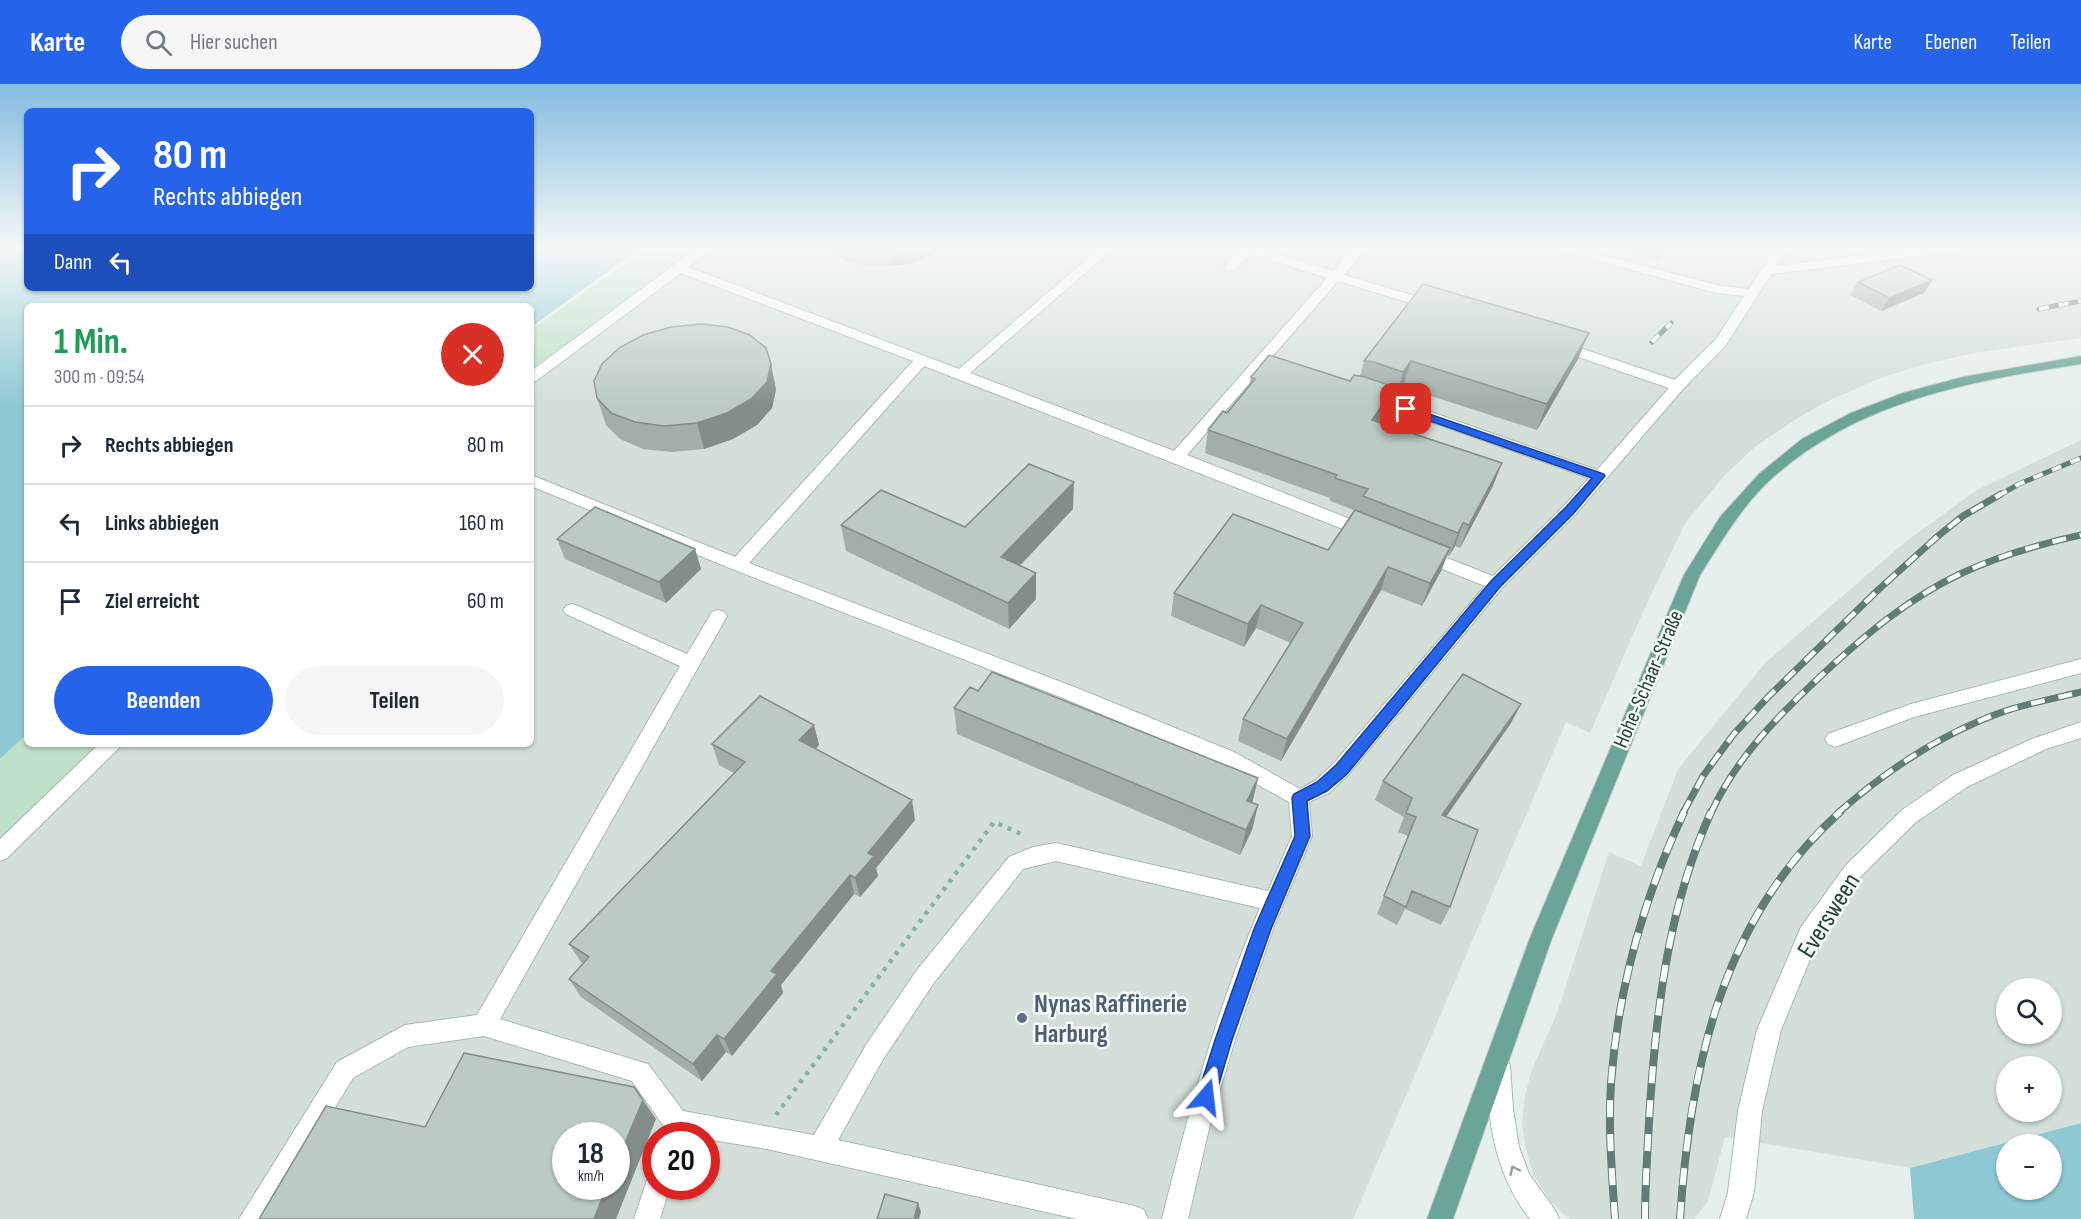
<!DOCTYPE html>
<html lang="de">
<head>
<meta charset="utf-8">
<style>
  body { margin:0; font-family:"Sofia Sans Condensed",sans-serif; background:#f6f6f7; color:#1f2937; height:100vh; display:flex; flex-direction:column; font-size:22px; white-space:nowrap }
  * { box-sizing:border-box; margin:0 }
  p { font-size:20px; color:#747a83 }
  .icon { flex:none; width:33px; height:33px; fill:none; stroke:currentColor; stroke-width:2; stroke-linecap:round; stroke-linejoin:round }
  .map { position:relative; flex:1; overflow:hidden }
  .details { position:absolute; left:24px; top:219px; width:510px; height:444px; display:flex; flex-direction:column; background:#fff; border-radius:9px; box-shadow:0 2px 4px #0004 }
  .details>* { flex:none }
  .banner { position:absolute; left:24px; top:24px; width:510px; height:183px; border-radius:9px; box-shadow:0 2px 4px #0004; background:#2563eb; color:#fff; overflow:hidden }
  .tools { position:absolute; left:1996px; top:894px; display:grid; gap:12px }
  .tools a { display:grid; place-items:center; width:66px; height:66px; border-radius:50%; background:#fff; box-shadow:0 2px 4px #0004; font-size:30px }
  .speed { position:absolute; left:552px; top:1038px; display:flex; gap:12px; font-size:30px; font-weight:700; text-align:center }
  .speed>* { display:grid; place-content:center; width:78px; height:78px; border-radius:50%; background:#fff; box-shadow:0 2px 4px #0004; line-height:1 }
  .speed small { font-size:15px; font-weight:400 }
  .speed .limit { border:9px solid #d22; background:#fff; color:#111 }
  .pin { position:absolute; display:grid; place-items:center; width:51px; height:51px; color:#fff; margin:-26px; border-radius:12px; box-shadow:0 3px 9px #0006 }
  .me { position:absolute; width:66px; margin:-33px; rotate:17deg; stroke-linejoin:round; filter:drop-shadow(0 0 4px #0008) }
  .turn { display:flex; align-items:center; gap:21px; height:126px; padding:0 30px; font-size:27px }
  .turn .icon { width:78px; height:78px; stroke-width:2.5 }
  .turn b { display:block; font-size:42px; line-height:51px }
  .then { display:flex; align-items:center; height:57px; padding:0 30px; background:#0003; gap:12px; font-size:22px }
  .round { display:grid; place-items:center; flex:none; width:63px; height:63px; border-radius:32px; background:#f6f6f7 }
  .headline { display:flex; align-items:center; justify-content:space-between; height:102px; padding:0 30px }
  h1 { font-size:36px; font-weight:700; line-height:45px; color:#1e9e55 }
  .cta { display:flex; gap:12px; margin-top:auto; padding:12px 30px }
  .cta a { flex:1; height:69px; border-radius:36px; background:#2563eb; color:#fff; font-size:24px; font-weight:700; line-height:69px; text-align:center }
  .cta a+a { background:#f6f6f7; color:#1f2937 }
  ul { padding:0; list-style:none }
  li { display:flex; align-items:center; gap:18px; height:78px; padding:0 30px; border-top:2px solid #e0e1e3 }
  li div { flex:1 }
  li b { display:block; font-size:22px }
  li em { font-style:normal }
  header { display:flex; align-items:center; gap:36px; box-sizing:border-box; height:84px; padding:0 30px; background:#2563eb; color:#fff }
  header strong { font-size:28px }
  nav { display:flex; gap:33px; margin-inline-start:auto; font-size:21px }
  .search { width:420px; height:54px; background:#f6f6f7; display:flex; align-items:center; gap:15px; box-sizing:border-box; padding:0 21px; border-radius:33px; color:#747a83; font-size:22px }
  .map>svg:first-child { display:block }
  .built { fill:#d4dfda; fill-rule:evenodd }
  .green { fill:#bfe0c8 }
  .water { fill:#8ec9d4; fill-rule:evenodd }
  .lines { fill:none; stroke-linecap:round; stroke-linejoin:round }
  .minor-casing { stroke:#a8b8b2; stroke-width:2 }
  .major-casing { stroke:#c2cac8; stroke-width:2 }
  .path { stroke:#86b3a5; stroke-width:4.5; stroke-dasharray:4 6; stroke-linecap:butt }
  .minor { fill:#fff; fill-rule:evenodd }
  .major { fill:#6aa596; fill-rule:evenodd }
  .rail-far2-casing { stroke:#5f7d75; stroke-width:5 }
  .rail-far1-casing { stroke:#5f7d75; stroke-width:7 }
  .rail-casing { stroke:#5f7d75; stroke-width:8 }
  .rail-far2 { stroke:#f7fbf9; stroke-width:4; stroke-dasharray:10; stroke-linecap:butt }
  .rail-far1 { stroke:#f7fbf9; stroke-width:4.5; stroke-dasharray:14; stroke-linecap:butt }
  .rail { stroke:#f7fbf9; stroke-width:6; stroke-dasharray:17; stroke-linecap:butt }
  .wall { fill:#a1aea9 }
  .shaded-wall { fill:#838d89 }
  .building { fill:#bbcac4; stroke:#838d89; stroke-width:1.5 }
  .oneway { stroke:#92a09c }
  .route { fill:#2563eb; stroke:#184099; stroke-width:1.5 }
  .service-dot { fill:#5c6f8a; stroke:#f7fbf9; stroke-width:2 }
  .labels { text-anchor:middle; stroke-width:5; stroke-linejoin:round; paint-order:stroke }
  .street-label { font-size:21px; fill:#24423a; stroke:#f7fbf9 }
  .near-street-label { font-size:26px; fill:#24423a; stroke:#f7fbf9 }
  .near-service-label { font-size:26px; font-weight:bold; fill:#4e5e75; stroke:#f7fbf9; text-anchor:start }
</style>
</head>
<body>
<header>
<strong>Karte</strong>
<div class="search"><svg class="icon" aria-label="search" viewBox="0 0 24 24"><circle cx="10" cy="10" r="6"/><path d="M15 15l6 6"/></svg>Hier suchen</div>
<nav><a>Karte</a><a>Ebenen</a><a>Teilen</a></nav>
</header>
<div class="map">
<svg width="2081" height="1135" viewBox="0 0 2081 1135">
  <rect width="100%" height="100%" fill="#e6efeb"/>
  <path class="built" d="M 704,163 L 2081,163 L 2081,254 L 1974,269 L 1925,280 L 1883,293 L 1832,315 L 1801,332 L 1756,362 L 1725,391 L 1686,438 L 1646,521 L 1590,649 L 1566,638 L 1353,1135 L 0,1135 L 0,762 L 105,660 L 531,660 L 531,293 ZM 566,1052 L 616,1052 L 616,1102 L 566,1102 ZM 656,1052 L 706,1052 L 706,1102 L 656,1102 Z
    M 2081,356 L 2081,1039 L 1910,1084 L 1725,1053 L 1708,1117 L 1694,1135 L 1569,1135 L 1551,1118 L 1533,1091 L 1526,1065 L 1522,1040 L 1525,1012 L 1531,988 L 1557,929 L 1609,768 L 1641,782 L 1678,685 L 1766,578 L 1905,458 L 1977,406 ZM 2007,904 L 2052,904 L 2052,950 L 2007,950 ZM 2007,982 L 2052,982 L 2052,1028 L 2007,1028 Z"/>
  <path class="green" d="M 648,163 L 704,163 L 531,293 L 531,246 Z
    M 27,650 L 27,660 L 105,660 L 0,762 L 0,675 Z"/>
  <path class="water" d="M 0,163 L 27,163 L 27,204 L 531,204 L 531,163 L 642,163 L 531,243 L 531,222 L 27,222 L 27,650 L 0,675 Z
    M 2081,1039 L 2081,1135 L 1914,1135 L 1910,1084 ZM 2007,1060 L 2052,1060 L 2052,1106 L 2007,1106 Z"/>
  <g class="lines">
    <defs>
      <path id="minor" d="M 698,163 L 713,163 L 688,183 L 959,285 L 1101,163 L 1115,163 L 970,289 L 1174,367 L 1327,194 L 1251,170 L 1234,186 L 1226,186 L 1224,183 L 1226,180 L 1240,167 L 1234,163 L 1254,163 L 1333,187 L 1354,163 L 1367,163 L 1344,191 L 1438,219 L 1440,222 L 1438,225 L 1433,226 L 1338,197 L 1187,371 L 1373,444 L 1375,448 L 1373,452 L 1361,452 L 924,282 L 749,479 L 1077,604 L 1234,668 L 1300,705 L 1315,697 L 1334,679 L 1485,502 L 1417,475 L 1415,471 L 1417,467 L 1429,467 L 1493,492 L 1564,422 L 1589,394 L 1364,314 L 1362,311 L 1364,308 L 1374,308 L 1597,386 L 1669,304 L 1555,265 L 1553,262 L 1555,259 L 1565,259 L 1675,296 L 1716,255 L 1744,212 L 1716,209 L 1549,163 L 1571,163 L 1721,202 L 1749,205 L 1776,163 L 1788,163 L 1776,182 L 1925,163 L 1964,163 L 1958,167 L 1771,190 L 1726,261 L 1683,305 L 1576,430 L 1502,504 L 1348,691 L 1329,709 L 1309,718 L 1312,752 L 1273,845 L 1235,956 L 1212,1032 L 1188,1135 L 1162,1135 C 1188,1030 1217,924 1260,824 L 1056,777 L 1023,785 L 933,900 L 882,977 L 838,1056 L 1135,1122 L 1144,1126 L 1148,1135 L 1077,1135 L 767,1065 L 706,1055 L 706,1052 L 683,1052 L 667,1047 L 632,997 L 484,952 L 408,963 L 353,994 L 267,1135 L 239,1135 L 337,978 L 405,941 L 477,931 L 680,582 L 566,530 L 563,526 L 566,522 L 572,520 L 578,522 L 687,570 L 712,528 L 718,526 L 724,528 L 727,532 L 500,935 L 648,980 L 683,1027 L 814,1051 L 866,961 L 917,886 L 1009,773 L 1033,763 L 1056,759 L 1268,807 L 1292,752 L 1289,718 L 1220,680 L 1063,614 L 732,485 L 531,402 L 531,391 L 735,473 L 913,277 L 681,189 L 536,297 L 531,298 L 531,287 Z
        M 2081,575 L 2081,589 L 1914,633 L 1835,663 L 1828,660 L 1825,655 L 1828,650 L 1911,620 Z
        M 2081,638 L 2081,654 L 2046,665 L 1967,703 L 1916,738 L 1860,793 L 1818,856 L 1781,946 L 1762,1027 L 1754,1108 L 1746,1135 L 1720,1135 L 1728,1108 L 1738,1027 L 1757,946 L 1801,843 L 1846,781 L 1902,726 L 1953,691 L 2032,655 Z
        M 99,660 L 121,660 L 118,665 L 7,774 L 0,777 L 0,755 Z
        M 1498,969 L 1506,973 L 1510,981 L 1513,1025 L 1519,1063 L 1529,1090 L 1555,1126 L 1559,1135 L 1530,1135 C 1494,1089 1488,1037 1486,981 L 1490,973 Z
        M 656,1090 L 656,1102 L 670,1102 L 660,1135 L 634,1135 L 648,1093 Z"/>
      <path id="major" d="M 2081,272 L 2081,280 C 1970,297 1856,317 1770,396 C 1741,423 1721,458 1700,491 L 1552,854 L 1453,1135 L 1427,1135 L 1530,854 L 1684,491 L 1720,433 L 1759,390 L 1802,355 L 1851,329 L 1903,309 L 1963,293 Z"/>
    </defs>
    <use href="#minor" class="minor-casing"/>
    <use href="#major" class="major-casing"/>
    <path class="path" d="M 776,1031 L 994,738 L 1026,752"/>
    <use href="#minor" class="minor"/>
    <use href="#major" class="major"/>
    <defs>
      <path id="rail-far2" d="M 2039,225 L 2081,217
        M 1652,258 L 1671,239
        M 1998,412 L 2019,400 L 2081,374"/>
      <path id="rail-far1" d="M 1683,729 L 1703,692 L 1733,651 L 1768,613 L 1878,506 L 1938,452 L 1963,432 L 2001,410
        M 1711,729 C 1737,672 1779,631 1824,589 C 1865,551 1909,514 1960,490 C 1998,472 2040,460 2081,451
        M 1838,729 C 1888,685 1942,649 2005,627 C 2030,619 2056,614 2081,608"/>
      <path id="rail" d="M 1615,1135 C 1612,1090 1608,1044 1611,999 C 1618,905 1644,813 1684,728
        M 1645,1135 C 1645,1097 1648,1059 1650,1021 C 1657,920 1669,821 1711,728
        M 1680,1135 C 1690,983 1722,834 1840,728"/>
    </defs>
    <use href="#rail-far2" class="rail-far2-casing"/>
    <use href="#rail-far1" class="rail-far1-casing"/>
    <use href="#rail" class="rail-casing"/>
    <use href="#rail-far2" class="rail-far2"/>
    <use href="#rail-far1" class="rail-far1"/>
    <use href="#rail" class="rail"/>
  </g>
  <path class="wall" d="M 826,163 L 941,163 L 934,170 L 916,178 L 893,182 L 866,182 L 846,177 L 831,169 Z
    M 1608,163 L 1668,163 L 1659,177 Z
    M 1932,196 L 1924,209 L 1881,227 L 1850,211 L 1858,198 Z
    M 1578,275 L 1537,346 L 1403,303 L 1396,314 L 1392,313 L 1388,326 L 1380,339 L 1493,402 L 1460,464 L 1455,462 L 1449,472 L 1447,471 L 1441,487 L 1422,522 L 1381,506 L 1281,677 L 1238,657 L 1243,635 L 1291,559 L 1256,544 L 1244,563 L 1171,532 L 1174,509 L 1328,466 L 1354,426 L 1330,417 L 1330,414 L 1205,369 L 1208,346 L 1227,329 L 1249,302 L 1251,293 L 1350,297 L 1360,292 L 1364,277 Z
    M 771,280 L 776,306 L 772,324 L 757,341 L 733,355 L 704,365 L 672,368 L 643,365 L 620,355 L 606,341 L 597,314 Z
    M 1073,425 L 1020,482 L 1036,489 L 1036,515 L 1009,545 L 846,467 L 841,441 L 965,443 Z
    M 557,455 L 695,465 L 701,485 L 666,519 L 565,475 Z
    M 978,607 L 1258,694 L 1252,719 L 1258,721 L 1252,746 L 1240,771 L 957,650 L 954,624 Z
    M 1511,639 L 1446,733 L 1450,823 L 1441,841 L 1405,825 L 1397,841 L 1377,830 L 1408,752 L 1398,748 L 1404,733 L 1375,716 L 1383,697 Z
    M 814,641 L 819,661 L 816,665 L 915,736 L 876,784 L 878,792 L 860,813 L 854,810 L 781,901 L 783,909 L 744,957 L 732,972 L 726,968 L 702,997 L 581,913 L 569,895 L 583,880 L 581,878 L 569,860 L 734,689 L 719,681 L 712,660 Z"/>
  <path class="shaded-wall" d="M 891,163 L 941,163 L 934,170 L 916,178 L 893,182 Z
    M 1665,163 L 1668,163 L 1659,177 Z
    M 1932,196 L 1924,209 L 1881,227 L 1889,214 Z
    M 1589,249 L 1578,275 L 1537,346 L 1547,320 Z
    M 1411,277 L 1403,303 L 1396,314 L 1403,288 Z
    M 771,280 L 776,306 L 772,324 L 757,341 L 733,355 L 704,365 L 697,339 Z
    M 1394,303 L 1388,326 L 1366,359 L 1372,336 Z
    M 1502,379 L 1493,402 L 1460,464 L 1469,441 Z
    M 1074,398 L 1073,425 L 1002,500 L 1001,473 Z
    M 1463,439 L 1455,462 L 1449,472 L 1458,449 Z
    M 1450,464 L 1441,487 L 1422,522 L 1430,499 Z
    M 695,465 L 701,485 L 666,519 L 659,498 Z
    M 1388,483 L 1381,506 L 1281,677 L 1287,655 Z
    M 1036,489 L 1036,515 L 1009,545 L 1008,519 Z
    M 1261,521 L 1256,544 L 1244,563 L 1248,540 Z
    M 1521,620 L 1511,639 L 1434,750 L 1442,731 Z
    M 814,641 L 819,661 L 805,677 L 799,656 Z
    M 1258,694 L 1252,720 L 1247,717 Z
    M 912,716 L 915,736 L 876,784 L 878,792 L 860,813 L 855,794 L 868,769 Z
    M 1258,721 L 1252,746 L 1240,771 L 1246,746 Z
    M 850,791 L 854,810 L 781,901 L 783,909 L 732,972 L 724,955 L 771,887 Z
    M 717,951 L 726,968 L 702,997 L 693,980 Z
    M 643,1016 L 656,1035 L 616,1135 L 594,1135 L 607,1102 L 616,1102 L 616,1080 Z
    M 918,1119 L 921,1128 L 919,1135 L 914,1135 Z"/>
  <path class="building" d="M 1900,181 L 1932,196 L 1889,214 L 1858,198 Z
    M 1423,200 L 1589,249 L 1547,320 L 1411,277 L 1403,288 L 1374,278 L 1364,277 Z
    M 701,240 L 728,243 L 750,251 L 766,264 L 771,280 L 767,298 L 751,315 L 727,329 L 697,339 L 664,342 L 635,338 L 611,329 L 597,314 L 594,297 L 602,280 L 619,264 L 643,251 L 671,243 Z
    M 1269,271 L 1350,297 L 1354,291 L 1365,293 L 1394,303 L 1372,336 L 1502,379 L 1469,441 L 1463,439 L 1458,449 L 1363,412 L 1368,405 L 1335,394 L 1337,391 L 1208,346 L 1223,327 L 1227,329 L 1255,295 L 1251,293 Z
    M 1029,380 L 1074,398 L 1001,473 L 1036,489 L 1008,519 L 841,441 L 881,406 L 965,443 Z
    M 595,423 L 695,465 L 659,498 L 557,455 Z
    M 1355,426 L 1450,464 L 1430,499 L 1388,483 L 1287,655 L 1243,635 L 1303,539 L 1261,521 L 1248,540 L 1174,509 L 1233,430 L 1328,466 Z
    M 992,588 L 1258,694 L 1247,717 L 1258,721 L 1246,746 L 954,624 L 970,603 L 978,607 Z
    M 1463,590 L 1521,620 L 1442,731 L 1478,746 L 1450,823 L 1412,807 L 1406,823 L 1384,812 L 1416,733 L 1406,729 L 1412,714 L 1383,697 Z
    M 760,612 L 814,641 L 799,656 L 912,716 L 868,769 L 874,772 L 855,794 L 850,791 L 771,887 L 777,890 L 737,939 L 724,955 L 717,951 L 693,980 L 569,895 L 589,873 L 569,860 L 745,678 L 712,660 Z
    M 464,969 L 634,1003 L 643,1016 L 616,1080 L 616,1052 L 566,1052 L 566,1102 L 607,1102 L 594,1135 L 259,1135 L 326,1022 L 425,1043 Z
    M 885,1110 L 918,1119 L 914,1135 L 877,1135 Z"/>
  <defs><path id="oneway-chevron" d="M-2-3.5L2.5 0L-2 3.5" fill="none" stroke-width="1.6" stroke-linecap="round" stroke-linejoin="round" transform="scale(1.5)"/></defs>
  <use class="oneway" href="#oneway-chevron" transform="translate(1514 1086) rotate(-115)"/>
  <linearGradient id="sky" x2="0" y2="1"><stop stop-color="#84bce0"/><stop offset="0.51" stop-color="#f4f8f6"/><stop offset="1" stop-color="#f4f8f6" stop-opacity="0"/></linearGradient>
  <rect width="2081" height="322" fill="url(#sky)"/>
  <path class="route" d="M 1406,322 L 1604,390 L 1605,392 L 1574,429 L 1500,503 L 1347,690 L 1327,707 L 1307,717 L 1310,752 L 1271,845 L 1232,956 L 1215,1013 L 1213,1019 L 1206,1022 L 1200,1019 L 1197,1013 L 1215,956 L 1254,845 L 1295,752 L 1292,714 L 1294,710 L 1317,698 L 1336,681 L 1491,497 L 1566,423 L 1592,394 L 1402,327 L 1402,323 Z"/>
  <circle class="service-dot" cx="1022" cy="934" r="6"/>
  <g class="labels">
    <g class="street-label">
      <text transform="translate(1648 595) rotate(-67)" y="7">Hohe-Schaar-Straße</text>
    </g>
    <g class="near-street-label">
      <text transform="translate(1828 831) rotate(-58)" y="9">Eversween</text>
    </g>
    <g class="near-service-label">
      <text x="1034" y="928">Nynas Raffinerie<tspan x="1034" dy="30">Harburg</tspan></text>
    </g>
  </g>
</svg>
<div class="tools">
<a><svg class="icon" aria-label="search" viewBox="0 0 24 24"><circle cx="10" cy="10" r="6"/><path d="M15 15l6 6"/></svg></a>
<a>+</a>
<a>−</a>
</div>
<div class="speed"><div>18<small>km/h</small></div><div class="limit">20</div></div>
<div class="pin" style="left:1406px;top:325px;background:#d93025"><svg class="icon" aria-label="arrive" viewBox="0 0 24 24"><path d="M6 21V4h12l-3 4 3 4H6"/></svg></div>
<svg class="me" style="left:1206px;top:1013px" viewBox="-20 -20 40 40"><path d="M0-17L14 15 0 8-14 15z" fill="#2563eb" stroke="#fff" stroke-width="4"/></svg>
<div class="banner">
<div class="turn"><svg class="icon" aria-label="right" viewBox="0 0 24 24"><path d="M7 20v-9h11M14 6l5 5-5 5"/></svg><div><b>80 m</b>Rechts abbiegen</div></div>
<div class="then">Dann<svg class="icon" aria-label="left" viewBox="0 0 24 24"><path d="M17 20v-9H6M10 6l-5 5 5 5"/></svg></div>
</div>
<section class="details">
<div class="headline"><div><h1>1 Min.</h1><p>300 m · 09:54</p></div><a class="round" style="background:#d93025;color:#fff"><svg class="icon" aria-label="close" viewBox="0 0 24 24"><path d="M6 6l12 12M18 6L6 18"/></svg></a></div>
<ul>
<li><svg class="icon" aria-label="right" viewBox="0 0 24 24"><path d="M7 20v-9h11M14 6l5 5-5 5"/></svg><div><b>Rechts abbiegen</b></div><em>80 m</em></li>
<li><svg class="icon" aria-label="left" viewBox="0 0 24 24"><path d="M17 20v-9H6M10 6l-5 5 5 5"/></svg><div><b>Links abbiegen</b></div><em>160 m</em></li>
<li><svg class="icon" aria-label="arrive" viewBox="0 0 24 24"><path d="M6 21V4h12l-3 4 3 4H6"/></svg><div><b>Ziel erreicht</b></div><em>60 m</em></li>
</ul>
<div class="cta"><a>Beenden</a><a>Teilen</a></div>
</section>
</div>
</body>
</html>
